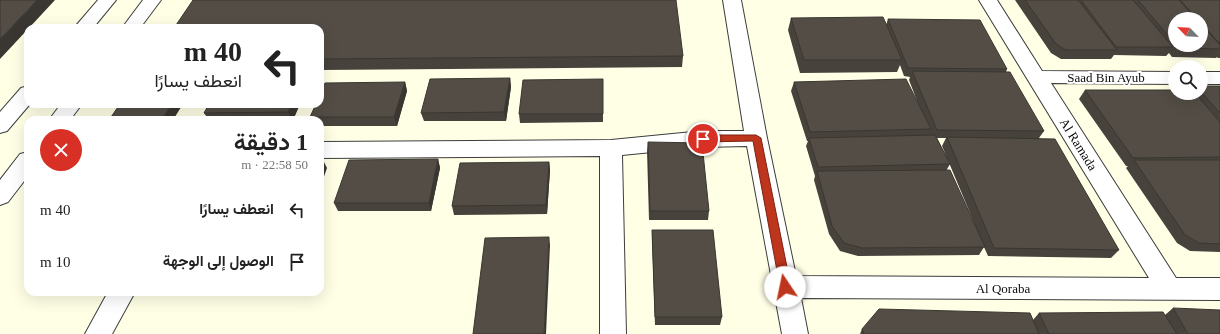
<!DOCTYPE html>
<html lang="ar">
<head>
<meta charset="utf-8">
<style>
  body { margin:0; font-family:"Times New Roman",Vazirmatn,serif; background:#f2f2f2; color:#222; direction:rtl; height:100vh; display:flex; flex-direction:column; font-size:15px; white-space:nowrap }
  * { box-sizing:border-box; margin:0 }
  p { font-size:13px; color:#767676 }
  .icon { flex:none; width:22px; height:22px; fill:none; stroke:currentColor; stroke-width:2; stroke-linecap:round; stroke-linejoin:round }
  .map { position:relative; flex:1; overflow:hidden; direction:ltr }
  .details { position:absolute; left:24px; top:116px; width:300px; height:180px; display:flex; flex-direction:column; background:#fff; border-radius:12px; box-shadow:0 4px 16px #0002; direction:rtl }
  .details>* { flex:none }
  .hud { position:absolute; left:24px; top:24px; width:300px; height:84px; border-radius:12px; box-shadow:0 4px 16px #0002; direction:rtl; background:#fff; color:#222; overflow:hidden }
  .needle { width:26px; rotate:295deg }
  .buttons { position:absolute; left:1168px; top:12px; display:grid; gap:8px }
  .buttons a { display:grid; place-items:center; width:40px; height:40px; border-radius:50%; background:#fff; box-shadow:0 4px 16px #0002; font-size:20px }
  .pin { position:absolute; display:grid; place-items:center; width:34px; height:34px; color:#fff; margin:-17px; border:2px solid #fff; border-radius:50%; box-shadow:0 1px 4px #0007 }
  .me { position:absolute; width:44px; margin:-22px; rotate:349deg; stroke-linejoin:round; filter:drop-shadow(0 0 3px #0008) }
  .turn { display:flex; align-items:center; gap:14px; height:84px; padding:0 16px; font-size:18px }
  .turn .icon { width:52px; height:52px; stroke-width:2.5 }
  .turn b { display:block; font-size:28px; line-height:34px }
  .round { display:grid; place-items:center; flex:none; width:42px; height:42px; border-radius:21px; background:#f2f2f2 }
  .head { display:flex; align-items:center; justify-content:space-between; height:68px; padding:0 16px }
  h1 { font-size:24px; font-weight:600; line-height:30px }
  ul { padding:0; list-style:none }
  li { display:flex; align-items:center; gap:12px; height:52px; padding:0 16px }
  li div { flex:1 }
  li b { display:block; font-size:15px }
  li em { font-style:normal }
  .map>svg:first-child { display:block }
  .lines { fill:none; stroke-linecap:round; stroke-linejoin:round }
  .minor-casing { stroke:#3d3d3d; stroke-width:2 }
  .minor { fill:#fff; fill-rule:evenodd }
  .wall { fill:#47423c; fill-rule:evenodd }
  .shaded-wall { fill:#3a3631 }
  .building { fill:#534d46; stroke:#3a3631 }
  .route { fill:#be351d; stroke:#7c2213 }
  .labels { text-anchor:middle; stroke-width:4; stroke-linejoin:round; paint-order:stroke }
  .street-label { font-size:13px; fill:#0a0a0a; stroke:#fff }
</style>
</head>
<body>
<div class="map">
<svg width="1220" height="334" viewBox="0 0 1220 334">
  <rect width="100%" height="100%" fill="#ffffe6"/>
  <g class="lines">
    <defs>
      <path id="minor" d="M 98,0 L 116,0 L 93,28 L 74,28 Z
        M 143,0 L 161,0 L 140,28 L 122,28 Z
        M 723,0 L 741,0 L 767,138 L 796,276 L 1149,278 L 979,0 L 997,0 L 1042,71 L 1175,72 L 1175,84 L 1051,83 L 1176,278 L 1220,278 L 1220,300 L 801,298 L 808,334 L 782,334 L 747,146 L 703,147 L 622,155 L 626,334 L 600,334 L 600,156 L 320,158 L 320,142 L 611,140 L 703,131 L 744,131 Z
        M 1201,72 L 1220,72 L 1220,84 L 1201,84 Z
        M 28,86 L 28,104 L 30,104 L 7,131 L 0,133 L 0,112 L 21,88 Z
        M 61,104 L 82,104 L 70,120 L 49,120 Z
        M 28,152 L 28,176 L 8,202 L 0,205 L 0,180 L 20,154 Z
        M 108,292 L 135,292 L 112,334 L 85,334 Z"/>
    </defs>
    <use href="#minor" class="minor-casing"/>
    <use href="#minor" class="minor"/>
  </g>
  <path class="wall" d="M 1015,0 L 1220,0 L 1220,58 L 1218,58 L 1217,57 L 1216,58 L 1172,57 L 1169,53 L 1166,56 L 1114,55 L 1111,59 L 1061,59 L 1051,53 ZM 1175,19 L 1201,19 L 1201,45 L 1175,45 Z
    M 791,18 L 886,25 L 888,19 L 1007,69 L 1006,72 L 1044,131 L 1039,138 L 1119,250 L 1111,258 L 988,256 L 984,247 L 979,255 L 858,256 L 840,251 L 829,234 L 814,180 L 815,176 L 806,146 L 808,141 L 807,141 L 791,91 L 794,82 L 919,106 L 909,80 L 910,77 L 904,76 L 900,65 L 897,72 L 800,73 L 788,30 ZM 937,138 L 946,138 L 942,146 L 975,225 L 946,171 L 950,164 Z
    M 320,28 L 683,56 L 682,67 L 320,70 Z
    M 510,78 L 511,87 L 506,121 L 424,121 L 421,113 Z
    M 603,79 L 603,122 L 520,123 L 519,114 Z
    M 405,82 L 407,91 L 397,126 L 320,126 L 320,120 L 312,120 L 310,117 Z
    M 1201,86 L 1220,86 L 1220,252 L 1190,251 L 1177,243 L 1126,168 L 1128,166 L 1126,166 L 1079,99 L 1085,90 L 1175,93 L 1201,93 Z
    M 300,104 L 293,120 L 209,120 L 204,113 Z
    M 648,142 L 709,211 L 708,220 L 649,220 L 647,151 Z
    M 438,159 L 440,168 L 431,211 L 338,211 L 334,203 Z
    M 549,162 L 550,170 L 547,214 L 454,215 L 452,206 Z
    M 652,230 L 722,317 L 720,325 L 655,325 L 652,238 Z
    M 1173,308 L 1220,334 L 860,334 L 862,329 L 1033,320 L 1039,313 L 1165,315 Z"/>
  <path class="shaded-wall" d="M 37,0 L 55,0 L 29,28 L 28,28 L 28,29 L 0,59 L 0,39 Z
    M 510,78 L 511,87 L 506,121 L 504,112 Z
    M 405,82 L 407,91 L 397,126 L 394,117 Z
    M 172,104 L 183,104 L 173,120 L 161,120 Z
    M 292,104 L 300,104 L 293,120 L 292,120 L 288,112 Z
    M 438,159 L 440,168 L 431,211 L 429,203 Z
    M 323,160 L 327,168 L 320,188 L 320,168 Z
    M 549,162 L 550,170 L 547,214 L 546,205 Z
    M 549,237 L 550,245 L 546,334 L 544,334 Z"/>
  <path class="building" d="M 0,0 L 37,0 L 0,39 Z
    M 193,0 L 676,0 L 683,56 L 320,59 L 320,28 L 174,28 Z
    M 1025,0 L 1078,0 L 1117,50 L 1066,50 L 1056,44 Z
    M 1081,0 L 1133,0 L 1173,47 L 1116,47 Z
    M 1138,0 L 1179,0 L 1196,19 L 1175,19 L 1175,44 Z
    M 1180,0 L 1220,0 L 1220,44 L 1201,23 L 1201,19 L 1197,19 Z
    M 883,17 L 902,60 L 804,60 L 791,18 Z
    M 888,19 L 980,20 L 1007,69 L 908,68 Z
    M 1201,24 L 1220,45 L 1220,49 L 1179,48 L 1176,45 L 1201,45 Z
    M 912,71 L 1010,72 L 1044,131 L 937,130 Z
    M 510,78 L 504,112 L 421,113 L 430,79 Z
    M 603,79 L 603,114 L 519,114 L 523,80 Z
    M 906,79 L 931,129 L 810,132 L 794,82 Z
    M 405,82 L 394,117 L 310,117 L 316,104 L 320,104 L 320,94 L 325,83 Z
    M 1201,86 L 1220,86 L 1220,113 L 1201,92 Z
    M 1085,90 L 1175,90 L 1175,93 L 1195,93 L 1220,122 L 1220,157 L 1133,158 Z
    M 120,104 L 172,104 L 161,120 L 109,120 Z
    M 209,104 L 292,104 L 288,112 L 204,113 Z
    M 935,135 L 950,164 L 818,167 L 809,138 Z
    M 947,137 L 1055,139 L 1119,250 L 994,248 Z
    M 648,142 L 702,143 L 709,211 L 650,211 Z
    M 438,159 L 429,203 L 334,203 L 349,160 Z
    M 320,160 L 323,160 L 320,168 Z
    M 1134,160 L 1220,160 L 1220,244 L 1199,243 L 1185,235 Z
    M 549,162 L 546,205 L 452,206 L 460,163 Z
    M 950,170 L 985,247 L 862,248 L 844,243 L 832,226 L 817,171 Z
    M 652,230 L 713,230 L 722,317 L 655,317 Z
    M 549,237 L 544,334 L 473,334 L 485,238 Z
    M 1173,308 L 1220,310 L 1220,334 L 1188,334 Z
    M 879,309 L 1030,313 L 1039,334 L 864,334 L 862,329 Z
    M 1163,312 L 1177,334 L 1049,334 L 1039,313 Z"/>
  <path class="route" d="M 703,135 L 756,135 L 761,138 L 791,287 L 789,291 L 785,292 L 782,291 L 780,287 L 753,141 L 703,142 L 699,139 Z"/>
  <g class="labels">
    <g class="street-label">
      <text x="1106" y="82">Saad Bin Ayub</text>
      <text transform="translate(1079 144) rotate(58)" y="5">Al Ramada</text>
      <text x="1003" y="293">Al Qoraba</text>
    </g>
  </g>
</svg>
<div class="buttons">
<a><svg class="needle" viewBox="-14 -14 28 28"><path d="M0-13l5 13h-10z" fill="#e53935"/><path d="M0 13l5-13h-10z" fill="#767676"/></svg></a>
<a><svg class="icon" aria-label="search" viewBox="0 0 24 24"><circle cx="10" cy="10" r="6"/><path d="M15 15l6 6"/></svg></a>
</div>
<div class="pin" style="left:703px;top:139px;background:#d93025"><svg class="icon" aria-label="arrive" viewBox="0 0 24 24"><path d="M6 21V4h12l-3 4 3 4H6"/></svg></div>
<svg class="me" style="left:785px;top:287px" viewBox="-20 -20 40 40"><circle r="19" fill="#fff"/><path d="M0-13L10 11 0 6-10 11z" fill="#be351d"/></svg>
<div class="hud">
<div class="turn"><svg class="icon" aria-label="left" viewBox="0 0 24 24"><path d="M17 20v-9H6M10 6l-5 5 5 5"/></svg><div><b>40 m</b>انعطف يسارًا</div></div>
</div>
<section class="details">
<div class="head"><div><h1>1 دقيقة</h1><p>50 m · 22:58</p></div><a class="round" style="background:#d93025;color:#fff"><svg class="icon" aria-label="close" viewBox="0 0 24 24"><path d="M6 6l12 12M18 6L6 18"/></svg></a></div>
<ul>
<li><svg class="icon" aria-label="left" viewBox="0 0 24 24"><path d="M17 20v-9H6M10 6l-5 5 5 5"/></svg><div><b>انعطف يسارًا</b></div><em>40 m</em></li>
<li><svg class="icon" aria-label="arrive" viewBox="0 0 24 24"><path d="M6 21V4h12l-3 4 3 4H6"/></svg><div><b>الوصول إلى الوجهة</b></div><em>10 m</em></li>
</ul>
</section>
</div>
</body>
</html>
